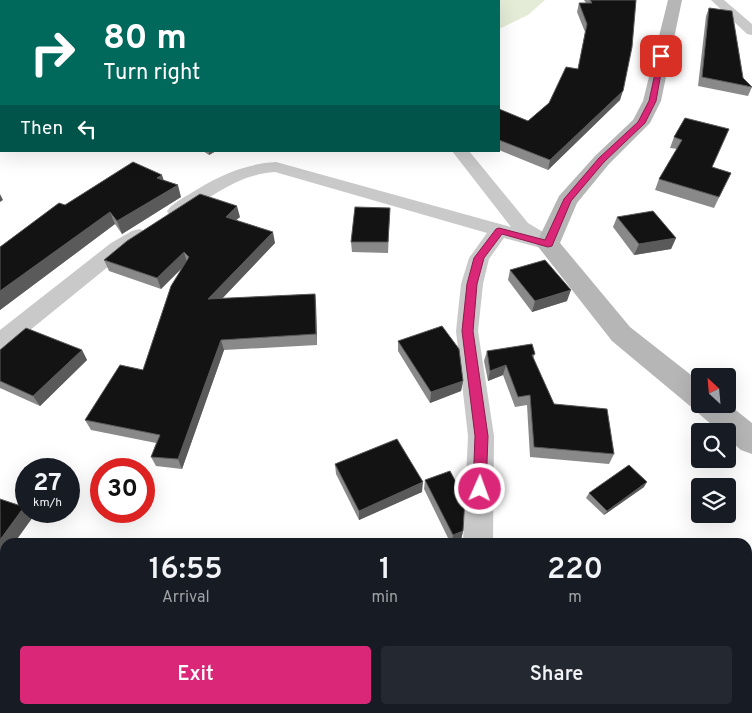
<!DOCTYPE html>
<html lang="en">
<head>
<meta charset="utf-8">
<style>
  body { margin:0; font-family:Overpass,sans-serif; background:#242831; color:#f1f3f6; height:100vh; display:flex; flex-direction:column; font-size:19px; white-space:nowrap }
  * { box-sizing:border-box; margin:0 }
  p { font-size:16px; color:#9ea1a6 }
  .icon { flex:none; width:28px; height:28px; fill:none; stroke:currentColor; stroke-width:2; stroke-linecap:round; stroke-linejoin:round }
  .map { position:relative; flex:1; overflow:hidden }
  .side { position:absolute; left:0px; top:538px; width:752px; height:176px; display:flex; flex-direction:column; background:#171b24; border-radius:15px 15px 0 0; box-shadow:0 5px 20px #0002 }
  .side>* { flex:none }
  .guide { position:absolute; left:0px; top:0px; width:500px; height:152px; box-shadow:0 5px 20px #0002; background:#00695c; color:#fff; overflow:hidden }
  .needle { width:32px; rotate:334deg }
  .tools { position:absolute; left:691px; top:368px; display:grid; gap:10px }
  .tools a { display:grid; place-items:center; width:45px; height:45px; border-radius:5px; background:#171b24; box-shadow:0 5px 20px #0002; font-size:25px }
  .speed { position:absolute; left:15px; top:458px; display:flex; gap:10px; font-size:25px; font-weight:700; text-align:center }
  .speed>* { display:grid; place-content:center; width:65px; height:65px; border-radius:50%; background:#171b24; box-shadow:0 5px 20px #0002; line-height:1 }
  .speed small { font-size:12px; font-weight:400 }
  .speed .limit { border:8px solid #d22; background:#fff; color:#111 }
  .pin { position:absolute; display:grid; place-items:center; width:42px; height:42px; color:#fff; margin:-21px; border-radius:10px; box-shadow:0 2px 8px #0006 }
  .me { position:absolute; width:55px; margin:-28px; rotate:2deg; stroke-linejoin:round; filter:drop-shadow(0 0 4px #0008) }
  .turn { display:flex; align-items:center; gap:18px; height:105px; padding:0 20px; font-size:22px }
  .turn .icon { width:65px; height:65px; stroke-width:2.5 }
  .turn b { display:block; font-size:35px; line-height:42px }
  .then { display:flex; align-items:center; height:48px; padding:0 20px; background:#0003; gap:10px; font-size:19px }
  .eta { display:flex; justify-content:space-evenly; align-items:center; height:85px; text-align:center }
  .eta b { font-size:30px; font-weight:600; line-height:35px }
  .button { display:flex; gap:10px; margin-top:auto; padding:10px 20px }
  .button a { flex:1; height:58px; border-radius:5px; background:#db2777; color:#fff; font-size:20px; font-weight:600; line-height:58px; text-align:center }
  .button a+a { background:#242831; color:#f1f3f6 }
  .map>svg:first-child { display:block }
  .green { fill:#e4ecd8 }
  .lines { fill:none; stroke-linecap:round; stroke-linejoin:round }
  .street { fill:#c9c9c9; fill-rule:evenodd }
  .secondary { fill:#b6b6b6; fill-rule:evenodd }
  .wall { fill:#898989 }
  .shaded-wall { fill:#5a5a5a }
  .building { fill:#131313; stroke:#5a5a5a }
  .route { fill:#db2777; stroke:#8e194d }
</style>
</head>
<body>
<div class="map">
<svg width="752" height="713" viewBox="0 0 752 713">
  <rect width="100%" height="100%" fill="#fff"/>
  <path class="green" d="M 484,0 L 545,0 L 528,15 L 499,29 L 499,1 Z"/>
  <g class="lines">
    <path class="street" d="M 209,0 L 253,0 L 208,1 Z
      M 324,0 L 336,0 L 337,1 L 325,1 Z
      M 711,0 L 724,0 L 752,24 L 752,35 L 747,34 Z
      M 1,106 L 1,116 L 0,117 L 0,107 Z
      M 452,151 L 469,151 L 528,223 L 543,232 L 545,237 L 555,239 L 558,244 L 555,249 L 548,250 L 504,238 L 489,259 L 483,284 L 478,331 L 494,436 L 493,542 L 463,542 L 468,436 L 456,331 L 461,284 L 469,258 L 487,233 L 275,172 C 240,174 212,196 183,215 L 176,217 L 169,215 L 167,211 C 172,204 181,199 188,195 C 216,177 243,164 276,162 L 511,227 Z
      M 139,229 L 146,231 L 149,235 L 146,239 L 125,253 L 8,348 L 0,351 L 0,330 L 111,243 L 132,231 Z
      M 419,709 L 455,709 L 454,713 L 418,713 Z"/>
    <path class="secondary" d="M 668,0 L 682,0 L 661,101 L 650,123 L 609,164 L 577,203 L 560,243 L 630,327 L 700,382 L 700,404 L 728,404 L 752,423 L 752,454 L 741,450 L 728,439 L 728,431 L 719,431 L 697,412 L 694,408 L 690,406 L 612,341 L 536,244 L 559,196 L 595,156 L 633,120 L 643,101 Z"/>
  </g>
  <path class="wall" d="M 366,0 L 474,0 L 472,1 L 366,1 Z
    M 584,0 L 636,0 L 620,100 L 548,170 L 499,150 L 499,109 L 528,121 L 549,103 L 578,69 L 585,32 L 577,12 L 579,3 L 586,3 Z
    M 709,8 L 743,78 L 752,87 L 748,96 L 698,86 L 706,16 Z
    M 685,118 L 712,167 L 731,173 L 714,208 L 655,190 L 659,179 L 677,149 L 670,148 L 674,137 Z
    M 203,151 L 216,151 L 209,155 Z
    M 164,180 L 181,197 L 122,234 L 115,224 L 0,310 L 0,247 L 65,205 Z
    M 390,208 L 388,253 L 352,252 L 351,242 Z
    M 240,217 L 236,220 L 275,243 L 222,299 L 315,294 L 316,304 L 317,345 L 224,350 L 182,469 L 156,466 L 151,457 L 156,443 L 91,430 L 85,420 L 143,370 L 181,269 L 161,289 L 109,271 L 104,260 Z
    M 617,217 L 676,238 L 671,249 L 634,255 L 613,227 Z
    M 510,270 L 567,301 L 532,312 L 508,280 Z
    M 398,341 L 463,381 L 461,391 L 430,403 L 398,351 Z
    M 0,350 L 82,350 L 87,360 L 40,406 L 0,388 Z
    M 487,351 L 535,354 L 533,358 L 554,404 L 614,454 L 609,464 L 530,457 L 527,405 L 515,407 L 503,375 L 488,381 L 484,361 Z
    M 335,464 L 422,492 L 359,520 L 336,474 Z
    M 425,480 L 463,531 L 461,540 L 455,542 L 450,542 L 424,489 Z
    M 644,487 L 604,515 L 586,498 L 589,493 Z
    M 474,709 L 573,709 L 576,713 L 472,713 Z
    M 598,709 L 640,709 L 645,713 L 595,713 Z"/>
  <path class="shaded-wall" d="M 190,0 L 202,0 L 201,1 L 189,1 Z
    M 464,0 L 474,0 L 472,1 L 463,1 Z
    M 623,91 L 620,100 L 548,170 L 550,160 Z
    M 209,151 L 216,151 L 209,155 Z
    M 162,175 L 166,187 L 157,178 Z
    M 178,185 L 181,197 L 122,234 L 117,221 Z
    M 0,194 L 3,200 L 0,202 Z
    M 237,206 L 240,217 L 228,227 L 226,217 Z
    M 110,212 L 115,224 L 0,310 L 0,291 Z
    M 273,232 L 275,243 L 211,310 L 208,299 Z
    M 676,238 L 671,249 L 634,255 L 639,244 Z
    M 184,252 L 187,263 L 161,289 L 157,278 Z
    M 571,290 L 567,301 L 532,312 L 535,301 Z
    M 315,294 L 316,304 L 317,345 L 316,334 Z
    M 221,340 L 224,350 L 182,469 L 178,459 Z
    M 82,350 L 87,360 L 40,406 L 33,396 Z
    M 506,365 L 503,375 L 488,381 L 490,371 Z
    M 463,381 L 461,391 L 430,403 L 431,392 Z
    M 423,482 L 422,492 L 359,520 L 359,511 Z
    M 647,482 L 644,487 L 604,515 L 607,511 Z
    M 24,507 L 26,509 L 26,511 L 28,511 L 33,517 L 15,542 L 5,542 L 5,556 L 0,563 L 0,540 Z
    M 463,531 L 461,540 L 455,542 L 452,542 L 453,535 Z
    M 41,709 L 56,709 L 53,713 L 38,713 Z"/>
  <path class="building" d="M 133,0 L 190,0 L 189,1 L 130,1 Z
    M 385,0 L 464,0 L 463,1 L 390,1 Z
    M 590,0 L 636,0 L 632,47 L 623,91 L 550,160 L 499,140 L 499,109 L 528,121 L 549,103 L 566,67 L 578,69 L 587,24 L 579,3 L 592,3 Z
    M 709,8 L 732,11 L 743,78 L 752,87 L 702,77 Z
    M 685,118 L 729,129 L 712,167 L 731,173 L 719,197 L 659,179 L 682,140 L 674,137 Z
    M 133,162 L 162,175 L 157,178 L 178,185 L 117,221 L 110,212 L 0,291 L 0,247 L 59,203 L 65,205 Z
    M 200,194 L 237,206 L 226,217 L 273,232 L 208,299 L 315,294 L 316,334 L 221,340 L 178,459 L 151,457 L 160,435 L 85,420 L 120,365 L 143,370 L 171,286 L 189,257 L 184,252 L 157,278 L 104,260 L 127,241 Z
    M 355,207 L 390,208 L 388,242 L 351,242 Z
    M 653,211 L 676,238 L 639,244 L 617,217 Z
    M 545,260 L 571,290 L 535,301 L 510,270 Z
    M 442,326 L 459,349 L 463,381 L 431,392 L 398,341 Z
    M 26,328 L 82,350 L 33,396 L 0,381 L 0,350 Z
    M 532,344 L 535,354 L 532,355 L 554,404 L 607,409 L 614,454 L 534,447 L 530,395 L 518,397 L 506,365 L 490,371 L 487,351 Z
    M 397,439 L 423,482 L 359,511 L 335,464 Z
    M 629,465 L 647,482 L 607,511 L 589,493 Z
    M 450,471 L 465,499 L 463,531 L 453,535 L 425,480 Z
    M 0,499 L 24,507 L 0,540 Z
    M 748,601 L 752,606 L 752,690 L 748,693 Z
    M 0,611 L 5,615 L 5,709 L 41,709 L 38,713 L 0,713 Z
    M 102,709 L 162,709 L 218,713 L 95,713 Z
    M 476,709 L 573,709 L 576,713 L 479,713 Z
    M 600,709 L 640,709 L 645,713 L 597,713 Z"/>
  <path class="route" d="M 659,55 L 664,56 L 656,101 L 645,123 L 604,162 L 571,201 L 552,246 L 548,247 L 502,234 L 484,258 L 477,284 L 473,331 L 488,436 L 486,489 L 484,494 L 480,495 L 475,494 L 473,489 L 475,436 L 462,331 L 467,284 L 474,258 L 496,229 L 499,228 L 545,240 L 564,199 L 599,158 L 638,122 L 649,101 Z"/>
</svg>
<div class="tools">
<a><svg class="needle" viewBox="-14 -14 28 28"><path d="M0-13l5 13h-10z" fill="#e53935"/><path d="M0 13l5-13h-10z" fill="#9ea1a6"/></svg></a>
<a><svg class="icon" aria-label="search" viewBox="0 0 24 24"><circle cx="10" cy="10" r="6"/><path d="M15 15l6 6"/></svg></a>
<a><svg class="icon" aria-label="layers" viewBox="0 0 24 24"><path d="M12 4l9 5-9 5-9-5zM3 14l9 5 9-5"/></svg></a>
</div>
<div class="speed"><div>27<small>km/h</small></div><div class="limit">30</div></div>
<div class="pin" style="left:661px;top:56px;background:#d93025"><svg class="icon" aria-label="arrive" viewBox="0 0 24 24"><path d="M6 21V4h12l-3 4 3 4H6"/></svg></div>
<svg class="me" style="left:480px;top:489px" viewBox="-20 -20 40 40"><circle r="17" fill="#db2777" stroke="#fff" stroke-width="3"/><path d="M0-11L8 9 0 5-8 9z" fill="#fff"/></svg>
<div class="guide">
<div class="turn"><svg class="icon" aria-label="right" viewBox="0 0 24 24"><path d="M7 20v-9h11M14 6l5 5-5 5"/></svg><div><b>80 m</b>Turn right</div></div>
<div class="then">Then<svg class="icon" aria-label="left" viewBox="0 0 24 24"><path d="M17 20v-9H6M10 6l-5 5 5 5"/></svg></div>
</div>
<section class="side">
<div class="eta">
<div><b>16:55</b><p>Arrival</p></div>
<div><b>1</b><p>min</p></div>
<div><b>220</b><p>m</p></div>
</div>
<div class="button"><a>Exit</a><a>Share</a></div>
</section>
</div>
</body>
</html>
